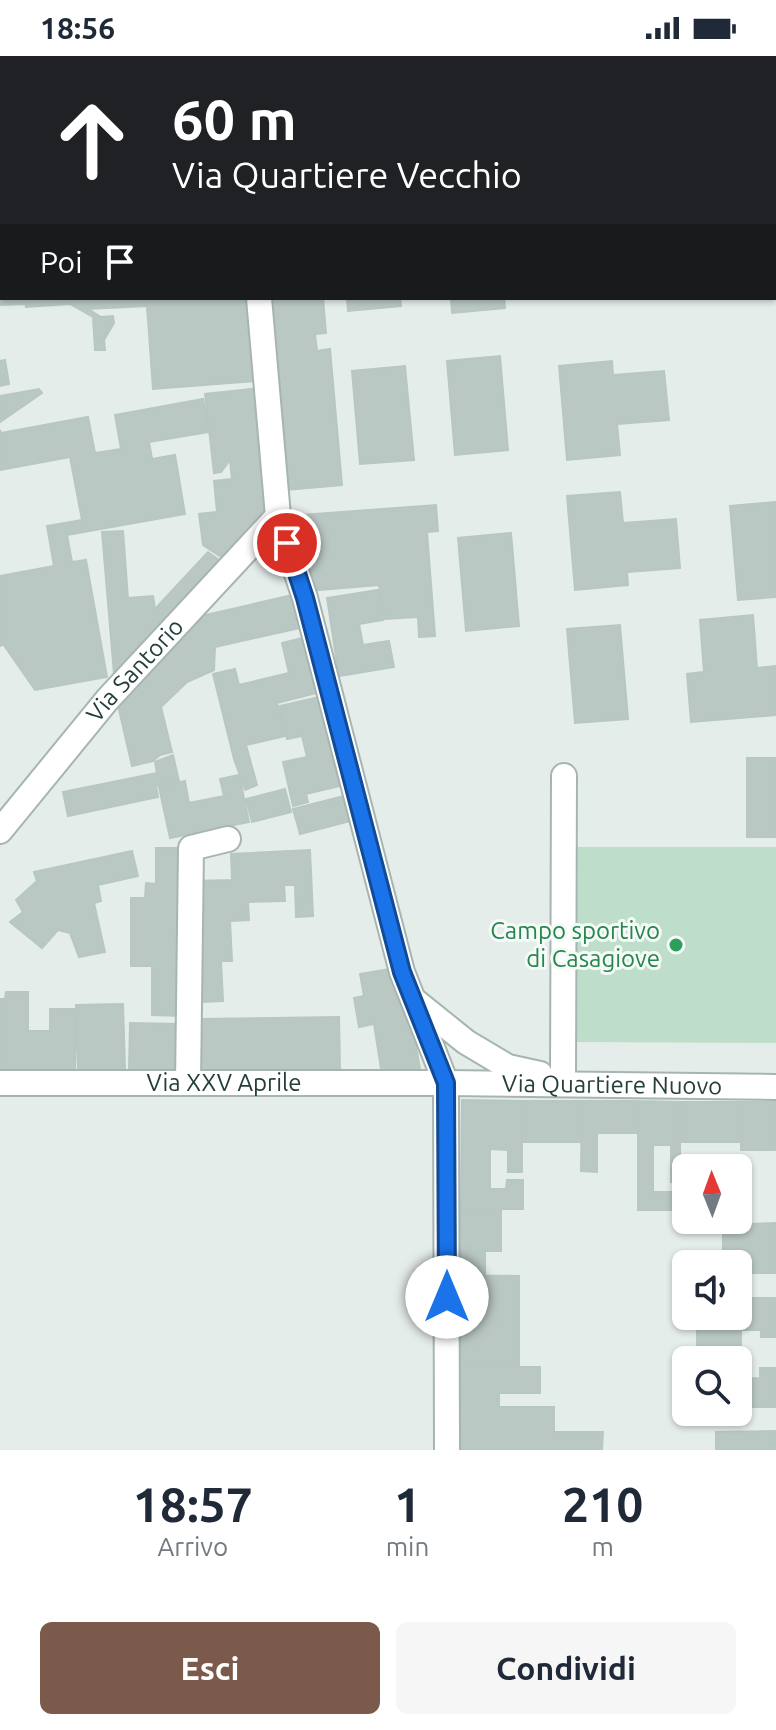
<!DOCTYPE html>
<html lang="it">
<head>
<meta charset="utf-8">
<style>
  body { margin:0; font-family:Ubuntu,sans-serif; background:#f6f6f7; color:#1f2937; height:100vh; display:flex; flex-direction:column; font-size:30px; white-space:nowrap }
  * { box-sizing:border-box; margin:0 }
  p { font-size:26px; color:#747a83 }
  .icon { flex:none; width:44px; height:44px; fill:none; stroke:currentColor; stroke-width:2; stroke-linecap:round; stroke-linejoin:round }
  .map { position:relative; height:1394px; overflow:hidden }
  .panel { display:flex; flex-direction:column; background:#fff; flex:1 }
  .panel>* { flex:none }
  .top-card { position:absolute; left:0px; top:0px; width:776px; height:244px; box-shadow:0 2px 6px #0004; background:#202124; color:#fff; overflow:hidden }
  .needle { width:52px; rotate:359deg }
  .controls { position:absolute; left:672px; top:1098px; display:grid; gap:16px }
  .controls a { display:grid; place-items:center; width:80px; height:80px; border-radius:12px; background:#fff; box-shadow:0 2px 6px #0004; font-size:40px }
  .pin { position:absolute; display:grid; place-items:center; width:68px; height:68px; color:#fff; margin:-34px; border:4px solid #fff; border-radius:50%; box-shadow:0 2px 8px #0007 }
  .me { position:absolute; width:88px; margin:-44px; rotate:0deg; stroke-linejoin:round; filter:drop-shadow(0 0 6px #0008) }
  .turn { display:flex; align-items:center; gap:28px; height:168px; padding:0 40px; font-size:36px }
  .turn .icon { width:104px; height:104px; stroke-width:2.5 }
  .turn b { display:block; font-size:56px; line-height:68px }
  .then { display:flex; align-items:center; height:76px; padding:0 40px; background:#0003; gap:16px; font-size:30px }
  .eta { display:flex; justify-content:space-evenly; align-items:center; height:136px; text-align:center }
  .eta b { font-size:48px; font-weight:700; line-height:56px }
  .button { display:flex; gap:16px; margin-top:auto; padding:16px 40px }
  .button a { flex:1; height:92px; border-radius:12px; background:#7c5a4b; color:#fff; font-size:32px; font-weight:700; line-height:92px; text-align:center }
  .button a+a { background:#f6f6f7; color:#1f2937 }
  .status { display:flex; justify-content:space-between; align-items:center; height:56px; padding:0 40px; background:#fff; direction:ltr }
  .status svg { height:22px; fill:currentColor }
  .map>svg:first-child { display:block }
  .green { fill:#bfddcb }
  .building { fill:#bac8c4; stroke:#b7c7c2; stroke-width:2 }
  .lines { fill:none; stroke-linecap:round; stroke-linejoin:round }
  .minor-casing { stroke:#a7b5b2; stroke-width:28 }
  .minor { stroke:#fff; stroke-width:24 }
  .route-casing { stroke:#114b97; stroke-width:20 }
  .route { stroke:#1a73e8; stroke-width:14 }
  .leisure-dot { fill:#2e9e5b; stroke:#f5faf8; stroke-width:3 }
  .labels { text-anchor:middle; stroke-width:6; stroke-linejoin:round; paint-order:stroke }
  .street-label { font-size:24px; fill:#243f3b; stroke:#f5faf8 }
  .leisure-label { font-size:24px; fill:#27864d; stroke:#f5faf8; text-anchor:end }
</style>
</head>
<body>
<div class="status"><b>18:56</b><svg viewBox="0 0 49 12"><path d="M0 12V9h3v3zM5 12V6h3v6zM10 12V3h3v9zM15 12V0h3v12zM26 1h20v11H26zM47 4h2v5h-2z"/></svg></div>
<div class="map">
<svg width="776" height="1394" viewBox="0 0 776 1394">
  <rect width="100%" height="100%" fill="#e5edea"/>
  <path class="green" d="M 575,791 L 776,791 L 776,987 L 575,986 Z"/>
  <path class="building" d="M 72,0 L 231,0 L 231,2 L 72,2 Z
    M 0,194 L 2,194 L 2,242 L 24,242 L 24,248 L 0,249 Z
    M 25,242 L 250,242 L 256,325 L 153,333 L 147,250 L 88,253 L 101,261 L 113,260 L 114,267 L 104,284 L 105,294 L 95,294 L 93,261 L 70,248 L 26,251 Z
    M 269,242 L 323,242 L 326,277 L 315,278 L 317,295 L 330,293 L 342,429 L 286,434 Z
    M 347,242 L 400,242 L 401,250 L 348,255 Z
    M 451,242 L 504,242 L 505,252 L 452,257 Z
    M 500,300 L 508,394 L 455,399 L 447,305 Z
    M 5,304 L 9,328 L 0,330 L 0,305 Z
    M 612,305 L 613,319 L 664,315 L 669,364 L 617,368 L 620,399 L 567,404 L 559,310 Z
    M 405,310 L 414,404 L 360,408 L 352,315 Z
    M 260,332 L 272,456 L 230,507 L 203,489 L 199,458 L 217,456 L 214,425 L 232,423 L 230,404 L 221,416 L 214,417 L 205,338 Z
    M 39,333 L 42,337 L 0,366 L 0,340 Z
    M 203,343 L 209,376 L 149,386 L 152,403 L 175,399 L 185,458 L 67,479 L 72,506 L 86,504 L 107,621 L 35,634 L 3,588 L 0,590 L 0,520 L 54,510 L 47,470 L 82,464 L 70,401 L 0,414 L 0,374 L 1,377 L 88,361 L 95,397 L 121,393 L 115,359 Z
    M 620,436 L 623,467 L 676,463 L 680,512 L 627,516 L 628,529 L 575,534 L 567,440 Z
    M 776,446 L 776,541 L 738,544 L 730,450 Z
    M 436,449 L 438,475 L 427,476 L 435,580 L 419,581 L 418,561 L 385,563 L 379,529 L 308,535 L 302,459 Z
    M 123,475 L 128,542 L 153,540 L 155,553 L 208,496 L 227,510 L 130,616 L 114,618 L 102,476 Z
    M 511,477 L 519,570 L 466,575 L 458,482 Z
    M 378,534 L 383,564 L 359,568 L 363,589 L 389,585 L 394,611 L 339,620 L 327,542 Z
    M 301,537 L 309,570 L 215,591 L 214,614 L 187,626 L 161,651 L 172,696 L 160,699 L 153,705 L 132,710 L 117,645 L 206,559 Z
    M 753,559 L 757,612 L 776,610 L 776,659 L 691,666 L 687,618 L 704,616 L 700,564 Z
    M 620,569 L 628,663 L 575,667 L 567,573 Z
    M 315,579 L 328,634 L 277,647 L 285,680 L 246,689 L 257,729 L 245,734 L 234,703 L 213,618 L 235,613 L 239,629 L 289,617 L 282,587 Z
    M 328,639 L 348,728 L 306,738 L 308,746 L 293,750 L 283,706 L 307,701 L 302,680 L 287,683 L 280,650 Z
    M 173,699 L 179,725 L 156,730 L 158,741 L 68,760 L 63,736 L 157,717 L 155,706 Z
    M 747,702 L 776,702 L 776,781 L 747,781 Z
    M 239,719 L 249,766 L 170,782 L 159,731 L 185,725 L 189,747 L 224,740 L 220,723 Z
    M 285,733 L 291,756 L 252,766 L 246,743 Z
    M 352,738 L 358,763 L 300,778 L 293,753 Z
    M 156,792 L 184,792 L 183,960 L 152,959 L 152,910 L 131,910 L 131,842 L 145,842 L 146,827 L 156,828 Z
    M 310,794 L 313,860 L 296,861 L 295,829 L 284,829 L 285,845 L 248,846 L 249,864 L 230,865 L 232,905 L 221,905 L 223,945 L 201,946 L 195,825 L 232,824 L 231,798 Z
    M 132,795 L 138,820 L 98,829 L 101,845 L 94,847 L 105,896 L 79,901 L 70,877 L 58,874 L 42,892 L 10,866 L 23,856 L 16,844 L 37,825 L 34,816 Z
    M 402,911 L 420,1013 L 382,1019 L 374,968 L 359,971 L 354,942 L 364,940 L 360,918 Z
    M 6,936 L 28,936 L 28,975 L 50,975 L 50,953 L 76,953 L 75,1013 L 0,1012 L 0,943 L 5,943 Z
    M 123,948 L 125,1013 L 78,1014 L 76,949 Z
    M 339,961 L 340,1014 L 198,1016 L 197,963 Z
    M 130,967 L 182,968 L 181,1015 L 129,1014 Z
    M 462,1044 L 522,1045 L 522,1116 L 508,1116 L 508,1094 L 490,1093 L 490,1133 L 506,1133 L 507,1124 L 523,1124 L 523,1153 L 461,1153 Z
    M 522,1045 L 582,1045 L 581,1086 L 522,1086 Z
    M 582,1045 L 638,1045 L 638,1077 L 597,1077 L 597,1116 L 581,1115 Z
    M 638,1045 L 680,1046 L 680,1126 L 671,1126 L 671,1089 L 653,1089 L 653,1136 L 681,1136 L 680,1154 L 638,1154 Z
    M 680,1046 L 741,1046 L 741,1086 L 680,1086 Z
    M 741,1046 L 776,1046 L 776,1094 L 741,1094 Z
    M 461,1153 L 501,1153 L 501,1195 L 485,1195 L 485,1219 L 461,1219 Z
    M 738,1155 L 747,1155 L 746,1168 L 776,1167 L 776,1217 L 738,1217 L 738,1208 L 723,1208 L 723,1164 L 738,1164 Z
    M 461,1219 L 519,1220 L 519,1311 L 461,1311 Z
    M 738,1242 L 776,1242 L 776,1281 L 761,1281 L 761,1274 L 741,1274 L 740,1351 L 738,1351 L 738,1304 L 697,1304 L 697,1260 L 738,1260 Z
    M 461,1311 L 540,1311 L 540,1337 L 499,1337 L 499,1351 L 554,1351 L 554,1376 L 603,1376 L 602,1394 L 460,1394 Z
    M 760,1312 L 776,1312 L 776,1351 L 740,1351 L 741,1323 L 760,1322 Z
    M 776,1375 L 776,1394 L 716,1394 L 716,1376 Z"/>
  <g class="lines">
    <defs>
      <g id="minor">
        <path d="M 238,0 L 238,2"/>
        <path d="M 576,0 L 582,2"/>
        <path d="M 774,168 L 776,169"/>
        <path d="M 259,242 L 278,460 L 305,542 L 402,916 L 446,1027 L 447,1394"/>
        <path id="s1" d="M 0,775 L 107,644 L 278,460"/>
        <path d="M 415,945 L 466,986 L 508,1011 L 540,1018"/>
        <path d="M 563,1024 L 564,720"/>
        <path id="s2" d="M 0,1027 L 446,1027 L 776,1031"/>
        <path d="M 188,1027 L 191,792 L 228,783"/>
      </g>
    </defs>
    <use href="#minor" class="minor-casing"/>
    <use href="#minor" class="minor"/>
  </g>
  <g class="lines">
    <defs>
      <path id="route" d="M 287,487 L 305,542 L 402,916 L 446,1027 L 447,1241"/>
    </defs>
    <use href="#route" class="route-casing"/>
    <use href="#route" class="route"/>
  </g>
  <circle class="leisure-dot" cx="676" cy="889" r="8"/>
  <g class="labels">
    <g class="street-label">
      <text dy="8" stroke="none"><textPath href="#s1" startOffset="210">Via Santorio</textPath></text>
      <text dy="8" stroke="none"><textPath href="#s2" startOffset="224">Via XXV Aprile</textPath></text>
      <text dy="8" stroke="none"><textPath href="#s2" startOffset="612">Via Quartiere Nuovo</textPath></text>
    </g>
    <g class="leisure-label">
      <text x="660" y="883">Campo sportivo<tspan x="660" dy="28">di Casagiove</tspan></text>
    </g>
  </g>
</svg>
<div class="controls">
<a><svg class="needle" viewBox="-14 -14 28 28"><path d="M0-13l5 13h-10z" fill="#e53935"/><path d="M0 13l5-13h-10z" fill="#747a83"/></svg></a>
<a><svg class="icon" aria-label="sound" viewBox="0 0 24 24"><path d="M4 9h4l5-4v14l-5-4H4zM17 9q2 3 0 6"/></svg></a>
<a><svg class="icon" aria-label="search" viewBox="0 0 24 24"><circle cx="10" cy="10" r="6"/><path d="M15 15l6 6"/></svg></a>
</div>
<div class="pin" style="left:287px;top:487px;background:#d93025"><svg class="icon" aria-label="arrive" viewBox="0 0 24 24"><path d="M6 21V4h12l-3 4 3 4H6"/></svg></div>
<svg class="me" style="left:447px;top:1241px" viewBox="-20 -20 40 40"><circle r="19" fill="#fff"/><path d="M0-13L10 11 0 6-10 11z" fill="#1a73e8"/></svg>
<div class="top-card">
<div class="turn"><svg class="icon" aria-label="ahead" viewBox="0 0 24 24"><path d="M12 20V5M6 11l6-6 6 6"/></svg><div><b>60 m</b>Via Quartiere Vecchio</div></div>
<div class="then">Poi<svg class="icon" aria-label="arrive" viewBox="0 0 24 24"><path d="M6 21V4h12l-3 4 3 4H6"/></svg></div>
</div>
</div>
<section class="panel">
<div class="eta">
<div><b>18:57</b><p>Arrivo</p></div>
<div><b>1</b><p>min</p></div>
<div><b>210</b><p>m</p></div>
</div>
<div class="button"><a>Esci</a><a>Condividi</a></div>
</section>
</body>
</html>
